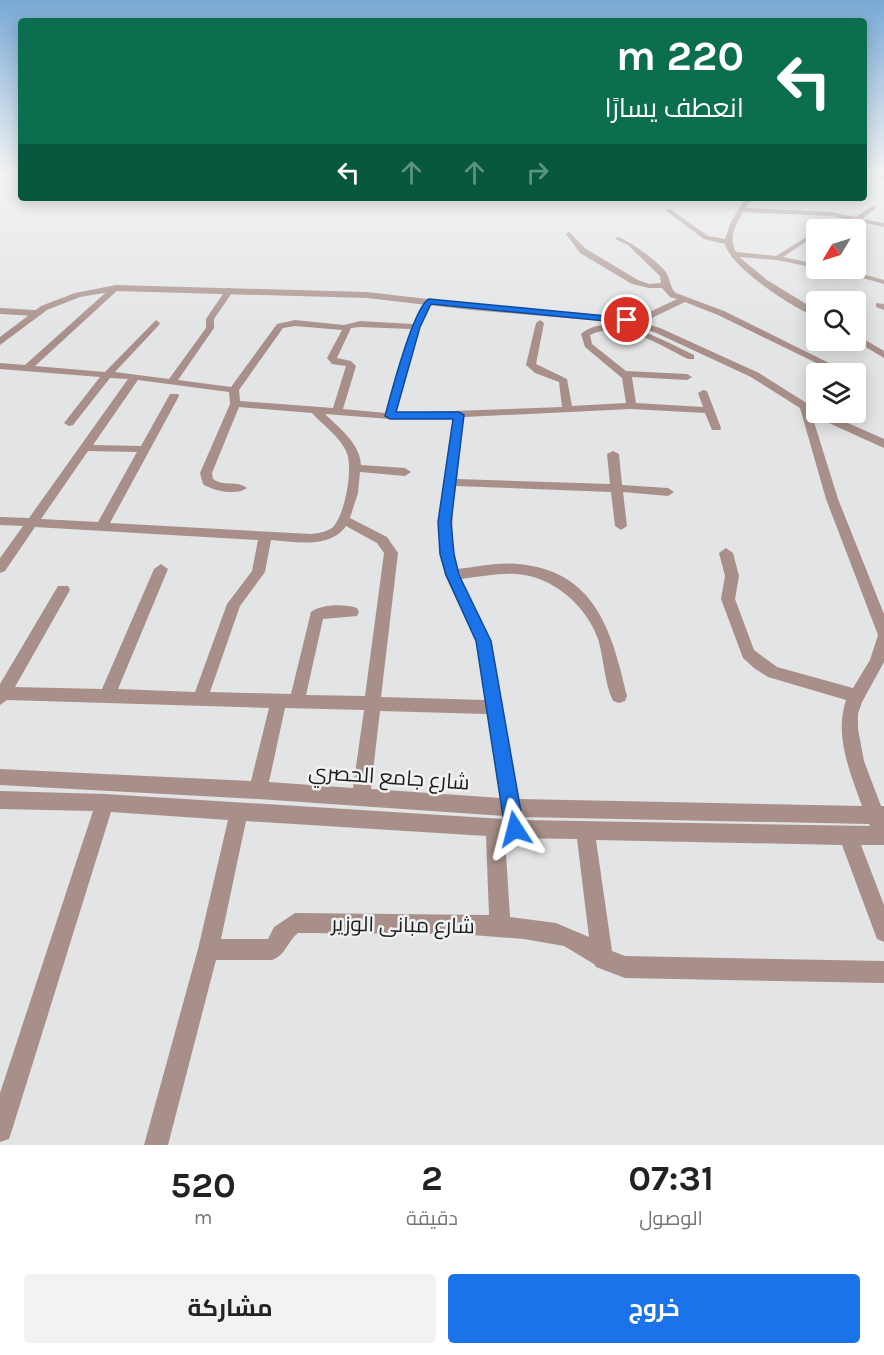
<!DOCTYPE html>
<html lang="ar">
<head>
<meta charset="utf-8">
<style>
  body { margin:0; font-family:Karla,Cairo,sans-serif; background:#f2f2f2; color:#222; direction:rtl; height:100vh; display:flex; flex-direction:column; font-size:22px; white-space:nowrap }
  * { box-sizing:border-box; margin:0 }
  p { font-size:20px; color:#767676 }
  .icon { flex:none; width:33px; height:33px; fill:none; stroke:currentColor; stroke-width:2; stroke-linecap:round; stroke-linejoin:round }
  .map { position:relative; height:1145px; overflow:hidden; direction:ltr }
  .details { display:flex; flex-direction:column; background:#fff; flex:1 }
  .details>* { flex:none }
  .banner { position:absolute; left:18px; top:18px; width:849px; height:183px; border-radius:6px; box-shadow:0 3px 15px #0003; direction:rtl; background:#0b6e4f; color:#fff; overflow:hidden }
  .needle { width:39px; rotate:232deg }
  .controls { position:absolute; left:806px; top:219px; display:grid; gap:12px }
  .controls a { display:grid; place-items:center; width:60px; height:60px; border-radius:6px; background:#fff; box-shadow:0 3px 15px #0003; font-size:30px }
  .pin { position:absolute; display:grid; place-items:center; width:51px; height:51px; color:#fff; margin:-26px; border:3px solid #fff; border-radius:50%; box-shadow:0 2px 6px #0007 }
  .me { position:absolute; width:66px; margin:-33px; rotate:351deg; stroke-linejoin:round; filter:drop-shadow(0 0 4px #0008) }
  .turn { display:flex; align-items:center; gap:21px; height:126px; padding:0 24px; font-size:27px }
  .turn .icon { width:78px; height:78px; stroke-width:2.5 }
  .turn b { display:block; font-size:42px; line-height:51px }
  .lanes { display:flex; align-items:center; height:57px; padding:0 24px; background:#0003; justify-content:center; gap:30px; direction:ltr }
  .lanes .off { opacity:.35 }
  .eta { display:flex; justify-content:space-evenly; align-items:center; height:102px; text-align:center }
  .eta b { font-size:36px; font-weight:700; line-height:42px }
  .button { display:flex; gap:12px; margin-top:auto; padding:12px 24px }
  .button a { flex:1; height:69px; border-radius:6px; background:#1a73e8; color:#fff; font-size:24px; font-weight:700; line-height:69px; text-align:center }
  .button a+a { background:#f2f2f2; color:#222 }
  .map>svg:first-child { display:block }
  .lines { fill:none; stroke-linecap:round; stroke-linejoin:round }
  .minor { fill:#a88f89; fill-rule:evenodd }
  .tertiary { fill:#a88f89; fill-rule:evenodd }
  .route { fill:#1a73e8; stroke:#114b97; stroke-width:1.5 }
  .labels { text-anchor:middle; stroke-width:5; stroke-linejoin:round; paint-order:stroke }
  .near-street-label { font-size:21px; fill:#1b1c1c; stroke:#f0f1f2 }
</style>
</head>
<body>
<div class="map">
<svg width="884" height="1145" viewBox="0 0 884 1145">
  <rect width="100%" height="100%" fill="#e3e4e5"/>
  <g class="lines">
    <path class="minor" d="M 864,173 L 884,176 L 884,180 L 864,177 Z
      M 745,198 L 751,198 L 746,208 L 831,212 L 856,217 L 874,205 L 876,208 L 862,219 L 884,223 L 884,227 L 831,216 L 743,212 C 736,225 728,237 736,252 L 776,256 L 808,236 L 812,236 L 812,238 L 783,257 L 816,264 L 816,268 L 777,260 L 739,257 L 767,280 L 816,310 L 816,317 C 793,308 730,267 725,244 L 704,239 L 665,210 L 670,209 L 708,236 L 725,239 L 730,224 Z
      M 569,232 L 586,249 L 638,280 L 649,284 L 661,283 L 660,276 L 628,245 L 615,239 L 618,237 C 630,241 664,265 668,276 C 671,284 670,287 676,293 L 724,311 L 845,371 L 837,373 L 718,315 L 685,302 L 639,324 L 633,324 L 633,320 L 677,299 L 670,297 L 662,288 L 649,288 L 632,284 L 580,253 L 566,234 Z
      M 827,268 L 841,268 L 884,280 L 884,284 Z
      M 113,286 L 120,288 L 35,366 L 105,372 L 156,320 L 160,323 L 159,325 L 115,372 L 169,379 L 206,328 L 206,319 L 227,288 L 230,288 L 234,290 L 214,319 L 214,328 L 178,380 L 231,387 L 277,324 L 295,320 L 344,325 L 360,321 L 413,324 L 425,301 L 429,299 L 433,301 L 420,327 L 396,413 L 562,407 L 559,382 L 535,373 L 526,365 L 536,323 L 540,320 L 544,323 L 536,364 L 567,379 L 572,406 L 626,403 L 622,378 L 585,347 L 581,334 C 610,309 665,341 694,355 L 694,359 L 688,359 C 660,345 621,319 590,335 L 592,344 L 626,371 L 687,374 L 692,377 L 687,380 L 632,377 L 636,403 L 703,407 L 698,393 L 703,390 L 707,391 L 721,428 L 720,430 L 712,430 L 705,413 L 631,409 L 464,417 L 457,479 L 610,484 L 607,454 L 613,451 L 619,454 L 622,485 L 668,488 L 674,492 L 668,496 L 623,492 L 627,526 L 621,530 L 615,526 L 611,492 L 456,486 C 452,515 450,541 457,569 C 477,567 498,562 518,564 C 596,571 612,632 627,696 L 625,701 L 619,703 L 613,701 C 604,682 604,658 598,639 C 586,605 552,576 516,574 C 497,573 479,577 461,579 L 490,641 L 519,799 L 862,806 C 850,772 834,736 846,700 L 768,677 L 754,668 L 743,658 L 721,599 L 725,576 L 719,553 L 726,548 L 733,553 L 739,576 L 735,599 L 754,650 L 777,667 L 853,688 L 870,660 L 878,635 L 826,499 L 800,408 L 801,406 L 809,406 L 838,499 L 884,614 L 884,662 L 862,702 L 858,714 L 858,729 L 864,761 L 881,806 L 884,806 L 884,845 L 861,845 L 884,905 L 884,942 L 877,939 L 842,845 L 596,840 L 612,951 L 625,956 L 884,961 L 884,983 L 625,978 L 596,967 L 594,964 L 564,946 L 524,939 L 459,934 L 298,933 C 287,942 286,955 272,960 L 216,960 L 168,1145 L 144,1145 L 198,949 L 228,820 L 111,812 L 12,1130 L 9,1139 L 0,1142 L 0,1093 L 93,811 L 0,809 L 0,791 L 105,794 L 504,819 L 504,816 L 258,799 L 0,785 L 0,769 L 251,781 L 269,708 L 7,700 L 0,705 L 0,684 L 58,586 L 68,586 L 70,590 L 15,687 L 102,689 L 154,569 L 161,564 L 168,569 L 118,689 L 195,692 L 227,604 L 252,571 L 258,540 L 35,527 L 5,571 L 0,573 L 0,558 L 23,526 L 0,525 L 0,517 L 29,518 L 128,379 L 110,378 L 73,425 L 69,426 L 64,423 L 100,377 L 0,369 L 0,363 L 25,365 ZM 295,326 L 342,330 L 327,358 L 332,364 L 346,366 L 333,408 L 240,401 L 239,390 L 283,328 ZM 360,327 L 411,329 L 386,413 L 343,409 L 356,366 L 351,361 L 337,358 L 351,328 ZM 138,380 L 229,392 L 230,404 L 200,473 L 203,484 C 213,491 237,496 247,488 C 238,480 223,487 213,479 L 212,473 L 239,407 L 312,413 C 323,425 339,436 346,451 C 354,466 345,515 333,527 C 327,532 319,533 311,534 L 110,523 L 179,396 L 178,394 L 170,394 L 141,446 L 93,445 ZM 325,414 L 390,419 L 453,418 L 439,522 L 440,554 L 445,575 L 476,641 L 485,700 L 381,697 L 398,553 L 387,537 L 350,518 L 358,493 L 360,472 L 405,476 L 411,472 L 405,468 L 361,465 C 360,443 339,428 325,414 ZM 88,451 L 137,452 L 98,522 L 41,519 ZM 346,526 L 377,543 L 384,553 L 365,696 L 306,695 L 323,619 L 357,616 L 359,612 L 357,608 C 344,604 323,604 311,612 L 291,694 L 210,692 L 240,606 L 265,572 L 271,540 C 295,542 330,549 346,526 ZM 285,708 L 364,710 L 353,788 L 269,782 ZM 380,711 L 487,714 L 501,798 L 371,789 ZM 522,817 L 869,824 L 870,826 L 523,820 ZM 246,821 L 486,836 L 489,915 L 295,913 L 274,927 L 268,939 L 221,939 ZM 505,838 L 577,839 L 589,937 L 556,923 L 510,917 Z
      M 876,303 L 884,304 L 884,310 L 876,307 Z
      M 0,308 L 35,310 L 39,313 L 35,316 L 0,314 Z
      M 855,334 L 884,351 L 884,358 L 854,340 Z"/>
    <path class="tertiary" d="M 116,285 L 367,292 L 471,304 L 626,317 L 660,328 L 759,373 L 816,409 L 816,412 L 823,412 L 884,439 L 884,448 L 811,415 L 751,377 L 654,332 L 625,323 L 471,310 L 367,298 L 116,291 L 80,297 L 47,310 L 0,345 L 0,337 L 41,306 L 75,293 Z"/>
  </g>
  <linearGradient id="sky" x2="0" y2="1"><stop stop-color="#78a9d6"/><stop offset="0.52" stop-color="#f2f3f3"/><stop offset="1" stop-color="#f2f3f3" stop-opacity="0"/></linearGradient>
  <rect width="884" height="333" fill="url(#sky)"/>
  <path class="route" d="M 429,299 L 627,318 L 631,320 L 627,323 L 431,304 L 420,327 L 396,412 L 459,412 L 464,415 L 451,522 L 454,554 L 459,575 L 491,641 L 524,829 L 521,836 L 515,838 L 508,836 L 505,829 L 476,641 L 446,575 L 440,554 L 438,522 L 453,419 L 390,419 L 385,416 C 391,394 413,307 429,299 Z"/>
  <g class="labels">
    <g class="near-street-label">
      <text transform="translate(389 777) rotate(4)" y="7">شارع جامع الحصري</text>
      <text transform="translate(403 925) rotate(1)" y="7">شارع مبانى الوزير</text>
    </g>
  </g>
</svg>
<div class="controls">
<a><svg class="needle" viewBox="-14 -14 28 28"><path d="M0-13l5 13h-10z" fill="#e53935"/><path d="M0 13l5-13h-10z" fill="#767676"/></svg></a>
<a><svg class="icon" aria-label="search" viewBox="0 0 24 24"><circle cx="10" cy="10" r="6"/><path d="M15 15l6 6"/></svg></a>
<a><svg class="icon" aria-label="layers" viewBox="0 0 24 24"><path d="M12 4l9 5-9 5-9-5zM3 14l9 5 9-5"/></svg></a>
</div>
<div class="pin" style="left:627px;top:320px;background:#d93025"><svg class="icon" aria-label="arrive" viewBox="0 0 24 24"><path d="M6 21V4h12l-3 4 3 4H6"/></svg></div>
<svg class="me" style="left:515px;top:829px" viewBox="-20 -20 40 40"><path d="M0-17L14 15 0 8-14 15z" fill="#1a73e8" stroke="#fff" stroke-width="4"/></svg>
<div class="banner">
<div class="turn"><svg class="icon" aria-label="left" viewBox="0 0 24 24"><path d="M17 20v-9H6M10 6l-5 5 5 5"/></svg><div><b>220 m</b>انعطف يسارًا</div></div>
<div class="lanes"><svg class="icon" aria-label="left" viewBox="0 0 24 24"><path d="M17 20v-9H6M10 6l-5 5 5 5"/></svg><svg class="icon off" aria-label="ahead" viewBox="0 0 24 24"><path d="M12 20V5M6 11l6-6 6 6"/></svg><svg class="icon off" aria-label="ahead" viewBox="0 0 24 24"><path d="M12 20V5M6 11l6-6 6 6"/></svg><svg class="icon off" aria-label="right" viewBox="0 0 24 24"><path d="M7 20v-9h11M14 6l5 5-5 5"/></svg></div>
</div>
</div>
<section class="details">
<div class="eta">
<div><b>07:31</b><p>الوصول</p></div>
<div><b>2</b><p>دقيقة</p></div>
<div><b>520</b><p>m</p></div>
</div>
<div class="button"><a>خروج</a><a>مشاركة</a></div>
</section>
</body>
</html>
